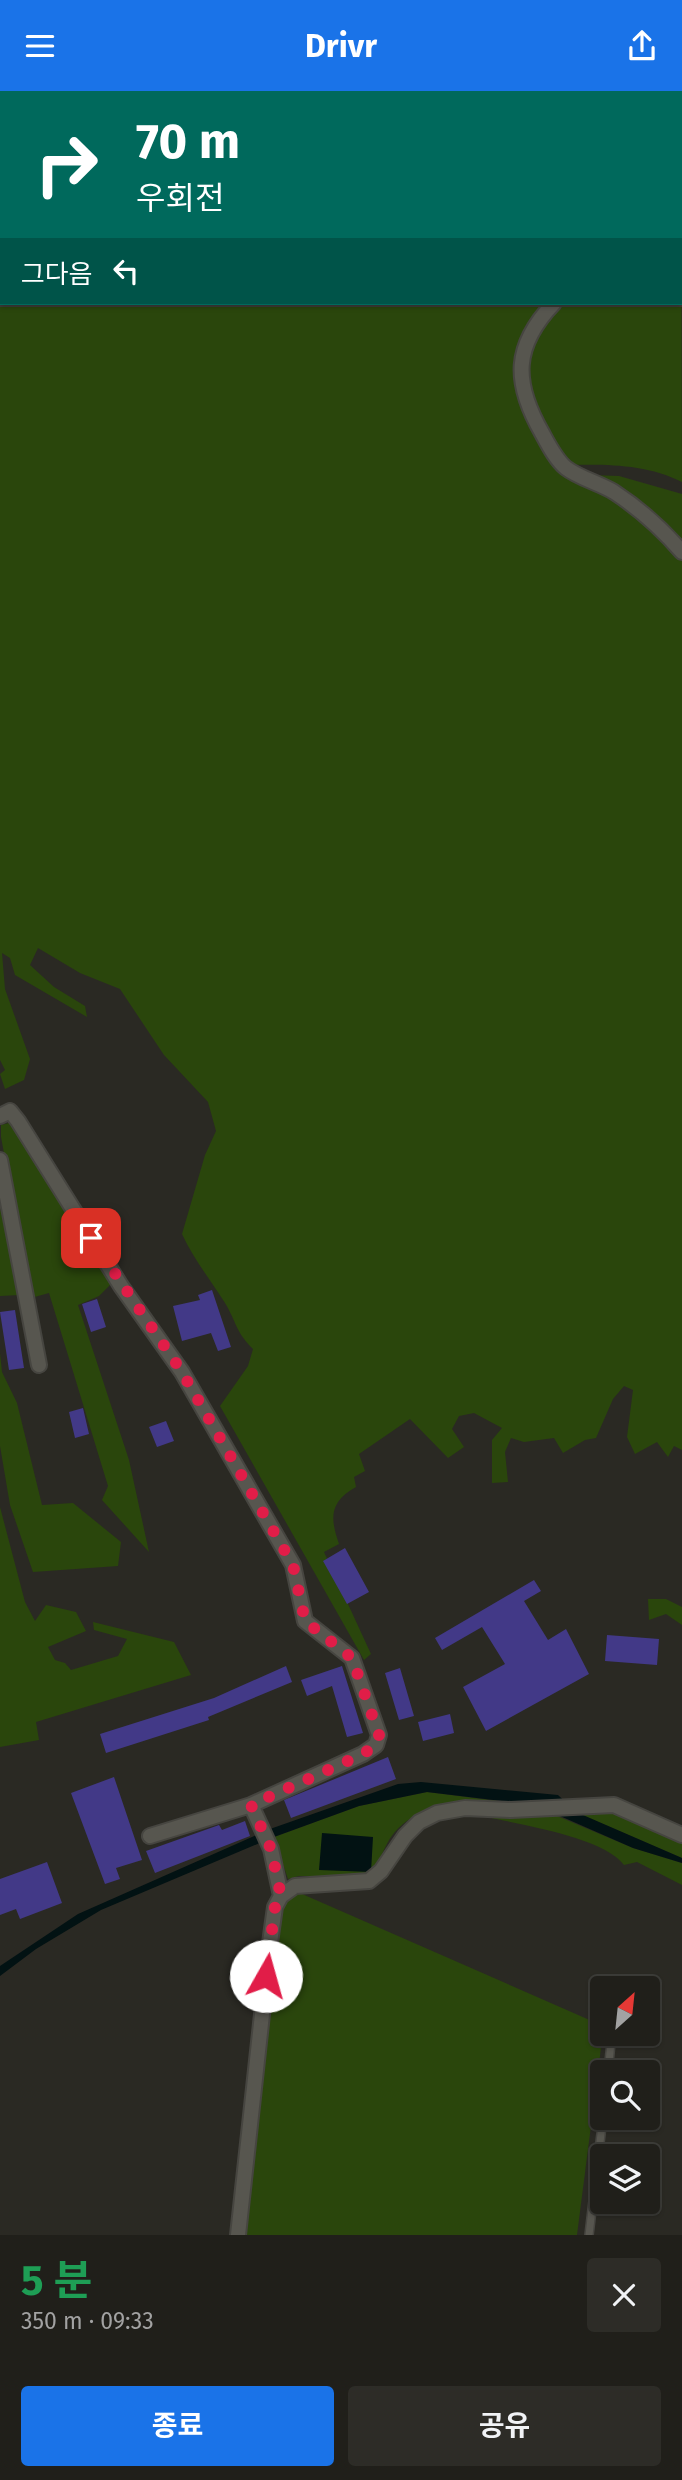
<!DOCTYPE html>
<html lang="ko">
<head>
<meta charset="utf-8">
<style>
  body { margin:0; font-family:"Fira Sans","Noto Sans KR",sans-serif; background:#2d2c27; color:#f1f3f6; height:100vh; display:flex; flex-direction:column; font-size:26px; white-space:nowrap }
  * { box-sizing:border-box; margin:0 }
  p { font-size:23px; color:#a2a2a2 }
  .icon { flex:none; width:38px; height:38px; fill:none; stroke:currentColor; stroke-width:2; stroke-linecap:round; stroke-linejoin:round }
  .map { position:relative; height:2144px; overflow:hidden }
  .panel { display:flex; flex-direction:column; background:#201f1a; flex:1 }
  .panel>* { flex:none }
  .top-card { position:absolute; left:0px; top:0px; width:682px; height:214px; box-shadow:0 2px 5px #0004,0 0 0 2px #3d3d39; background:#00695c; color:#fff; overflow:hidden }
  .needle { width:46px; rotate:27deg }
  .tools { position:absolute; left:590px; top:1885px; display:grid; gap:14px }
  .tools a { display:grid; place-items:center; width:70px; height:70px; border-radius:7px; background:#201f1a; box-shadow:0 2px 5px #0004,0 0 0 2px #3d3d39; font-size:35px }
  .pin { position:absolute; display:grid; place-items:center; width:60px; height:60px; color:#fff; margin:-30px; border-radius:14px; box-shadow:0 4px 10px #0006 }
  .me { position:absolute; width:77px; margin:-38px; rotate:7deg; stroke-linejoin:round; filter:drop-shadow(0 0 5px #0008) }
  .turn { display:flex; align-items:center; gap:24px; height:147px; padding:0 21px; font-size:32px }
  .turn .icon { width:91px; height:91px; stroke-width:2.5 }
  .turn b { display:block; font-size:49px; line-height:60px }
  .then { display:flex; align-items:center; height:66px; padding:0 21px; background:#0003; gap:14px; font-size:26px }
  .round { display:grid; place-items:center; flex:none; width:74px; height:74px; border-radius:7px; background:#2d2c27 }
  .summary { display:flex; align-items:center; justify-content:space-between; height:119px; padding:0 21px }
  h1 { font-size:42px; font-weight:700; line-height:52px; color:#1e9e55 }
  .action { display:flex; gap:14px; margin-top:auto; padding:14px 21px }
  .action a { flex:1; height:80px; border-radius:7px; background:#1a73e8; color:#fff; font-size:28px; font-weight:700; line-height:80px; text-align:center }
  .action a+a { background:#2d2c27; color:#f1f3f6 }
  header { display:flex; justify-content:space-between; align-items:center; height:91px; padding:0 21px; background:#1a73e8; color:#fff; font-size:32px; font-weight:700 }
  .map>svg:first-child { display:block }
  .green { fill:#2a460c }
  .water { fill:#021213 }
  .building { fill:#423987 }
  .lines { fill:none; stroke-linecap:round; stroke-linejoin:round }
  .lane-casing { stroke:#464540; stroke-width:10 }
  .street-casing { stroke:#464540; stroke-width:18 }
  .lane { stroke:#57564f; stroke-width:7 }
  .street { stroke:#57564f; stroke-width:14 }
  .route { stroke:#e11d48; stroke-width:12; stroke-dasharray:0 21.6 }
</style>
</head>
<body>
<header><svg class="icon" aria-label="menu" viewBox="0 0 24 24"><path d="M4 6h16M4 12h16M4 18h16"/></svg>Drivr<svg class="icon" aria-label="share" viewBox="0 0 24 24"><path d="M12 15V3M7 8l5-5 5 5M5 13v7h14v-7"/></svg></header>
<div class="map">
<svg width="682" height="2144" viewBox="0 0 682 2144">
  <rect width="100%" height="100%" fill="#2a2923"/>
  <path class="green" d="M 0,0 L 326,2 L 2,2 L 2,212 L 549,212 L 519,272 L 548,358 L 641,424 L 682,467 L 682,1359 L 674,1355 L 668,1366 L 657,1351 L 635,1363 L 627,1346 L 633,1299 L 624,1295 L 613,1308 L 596,1347 L 585,1349 L 563,1362 L 554,1347 L 524,1351 L 511,1347 L 505,1361 L 508,1391 L 492,1392 L 492,1349 L 502,1337 L 474,1322 L 459,1325 L 452,1338 L 464,1356 L 448,1367 L 410,1328 L 359,1363 L 365,1380 L 354,1386 L 356,1396 C 329,1411 330,1427 339,1453 L 324,1461 L 371,1563 L 364,1569 L 220,1315 L 248,1275 L 253,1258 C 235,1240 237,1232 225,1212 C 210,1188 194,1169 182,1143 L 205,1064 L 216,1040 L 208,1011 L 164,964 L 120,898 L 80,882 L 38,857 L 30,874 L 54,896 L 85,915 L 87,926 L 15,884 L 10,867 L 2,862 L 5,898 L 30,968 L 24,989 L 5,998 L 0,983 L 5,979 L 0,969 Z
    M 336,0 L 592,0 L 596,2 L 339,2 Z
    M 681,37 L 682,391 C 647,373 606,373 568,374 C 556,355 537,333 530,312 C 518,276 534,238 559,212 L 681,212 Z
    M 590,384 L 619,385 L 682,403 L 682,455 Z
    M 9,1032 L 18,1039 L 112,1192 L 99,1205 L 78,1214 L 129,1369 L 149,1461 L 102,1409 L 108,1395 L 49,1202 L 31,1207 L 1,1046 L 1,1034 Z
    M 0,1117 L 20,1204 L 0,1205 Z
    M 0,1262 L 2,1281 L 17,1312 L 42,1414 L 73,1412 L 121,1451 L 118,1475 L 33,1481 L 10,1414 L 0,1355 Z
    M 0,1416 L 25,1511 L 35,1530 L 46,1514 L 76,1521 L 86,1540 L 48,1556 L 55,1569 L 65,1572 L 71,1579 L 118,1565 L 127,1548 L 94,1539 L 93,1531 L 174,1551 L 191,1584 L 36,1631 L 39,1649 L 0,1656 Z
    M 648,1508 L 666,1508 L 682,1516 L 682,1534 L 666,1523 L 649,1529 Z
    M 427,1701 L 513,1712 C 471,1712 425,1706 394,1742 C 383,1755 381,1772 369,1785 L 299,1785 L 288,1788 L 274,1746 L 359,1715 Z
    M 615,1718 L 682,1747 L 682,1767 L 575,1721 Z
    M 466,1721 L 550,1722 L 633,1757 L 682,1772 L 682,1794 L 637,1771 L 624,1774 C 601,1743 505,1732 466,1721 Z
    M 293,1799 L 601,1934 L 602,1949 L 577,2144 L 243,2144 L 280,1814 Z"/>
  <path class="water" d="M 421,1691 L 558,1704 L 576,1721 L 682,1767 L 682,1772 L 633,1757 L 535,1714 L 427,1701 L 359,1715 L 274,1746 L 270,1738 L 398,1693 Z
    M 322,1742 L 373,1746 L 371,1781 L 319,1779 Z
    M 259,1743 L 262,1751 L 101,1819 L 36,1858 L 0,1885 L 0,1875 L 78,1823 Z"/>
  <path class="building" d="M 212,1199 L 231,1256 L 218,1260 L 211,1242 L 182,1250 L 173,1215 L 200,1209 L 198,1204 Z
    M 97,1208 L 106,1236 L 91,1241 L 82,1213 Z
    M 15,1219 L 24,1277 L 9,1279 L 0,1221 Z
    M 83,1317 L 89,1343 L 75,1347 L 69,1321 Z
    M 166,1330 L 174,1350 L 157,1356 L 149,1336 Z
    M 345,1457 L 369,1501 L 347,1513 L 323,1470 Z
    M 534,1489 L 541,1500 L 524,1510 L 548,1549 L 566,1538 L 589,1583 L 486,1640 L 463,1596 L 505,1573 L 482,1536 L 442,1559 L 435,1547 Z
    M 607,1544 L 659,1548 L 657,1574 L 605,1570 Z
    M 286,1575 L 292,1591 L 208,1626 L 209,1629 L 106,1662 L 100,1643 L 214,1607 Z
    M 342,1575 L 363,1642 L 347,1646 L 332,1595 L 307,1605 L 301,1589 Z
    M 400,1577 L 414,1625 L 399,1629 L 385,1582 Z
    M 450,1623 L 454,1642 L 423,1650 L 418,1631 Z
    M 388,1666 L 396,1688 L 291,1727 L 284,1709 Z
    M 114,1686 L 142,1769 L 116,1777 L 120,1788 L 105,1793 L 71,1702 Z
    M 245,1730 L 250,1745 L 155,1782 L 146,1760 L 219,1734 L 222,1739 Z
    M 47,1771 L 62,1812 L 20,1828 L 16,1818 L 0,1824 L 0,1788 Z"/>
  <g class="lines">
    <defs>
      <path id="lane" d="M 608,1981 L 611,1952
        M 589,2144 L 603,2026"/>
      <path id="street" d="M 329,0 L 332,2
        M 598,0 L 601,2
        M 681,35 L 682,35
        M 554,212 C 513,255 513,291 542,342 C 548,353 556,369 566,377 C 579,387 599,392 614,401 C 640,418 662,438 682,461
        M 0,1025 L 10,1020 L 18,1030 L 121,1195 L 182,1281 L 293,1474 L 305,1530 L 352,1567 L 379,1644 L 376,1654 L 363,1663 L 251,1714 L 150,1745
        M 0,1069 L 39,1274
        M 251,1714 L 271,1758 L 281,1805
        M 238,2144 L 269,1859 L 275,1816 L 281,1805 L 295,1795 L 369,1790 L 381,1780 L 405,1745 L 419,1731 L 437,1722 L 465,1717 L 511,1719 L 614,1714 L 682,1744"/>
    </defs>
    <use href="#lane" class="lane-casing"/>
    <use href="#street" class="street-casing"/>
    <use href="#lane" class="lane"/>
    <use href="#street" class="street"/>
  </g>
  <g class="lines">
    <path class="route" d="M 91,1147 L 182,1281 L 293,1474 L 305,1530 L 352,1567 L 379,1644 L 376,1654 L 363,1663 L 251,1714 L 271,1758 L 281,1805 L 275,1816 L 266,1885"/>
  </g>
</svg>
<div class="tools">
<a><svg class="needle" viewBox="-14 -14 28 28"><path d="M0-13l5 13h-10z" fill="#e53935"/><path d="M0 13l5-13h-10z" fill="#a2a2a2"/></svg></a>
<a><svg class="icon" aria-label="search" viewBox="0 0 24 24"><circle cx="10" cy="10" r="6"/><path d="M15 15l6 6"/></svg></a>
<a><svg class="icon" aria-label="layers" viewBox="0 0 24 24"><path d="M12 4l9 5-9 5-9-5zM3 14l9 5 9-5"/></svg></a>
</div>
<div class="pin" style="left:91px;top:1147px;background:#d93025"><svg class="icon" aria-label="arrive" viewBox="0 0 24 24"><path d="M6 21V4h12l-3 4 3 4H6"/></svg></div>
<svg class="me" style="left:266px;top:1885px" viewBox="-20 -20 40 40"><circle r="19" fill="#fff"/><path d="M0-13L10 11 0 6-10 11z" fill="#e11d48"/></svg>
<div class="top-card">
<div class="turn"><svg class="icon" aria-label="right" viewBox="0 0 24 24"><path d="M7 20v-9h11M14 6l5 5-5 5"/></svg><div><b>70 m</b>우회전</div></div>
<div class="then">그다음<svg class="icon" aria-label="left" viewBox="0 0 24 24"><path d="M17 20v-9H6M10 6l-5 5 5 5"/></svg></div>
</div>
</div>
<section class="panel">
<div class="summary"><div><h1>5 분</h1><p>350 m · 09:33</p></div><a class="round"><svg class="icon" aria-label="close" viewBox="0 0 24 24"><path d="M6 6l12 12M18 6L6 18"/></svg></a></div>
<div class="action"><a>종료</a><a>공유</a></div>
</section>
</body>
</html>
